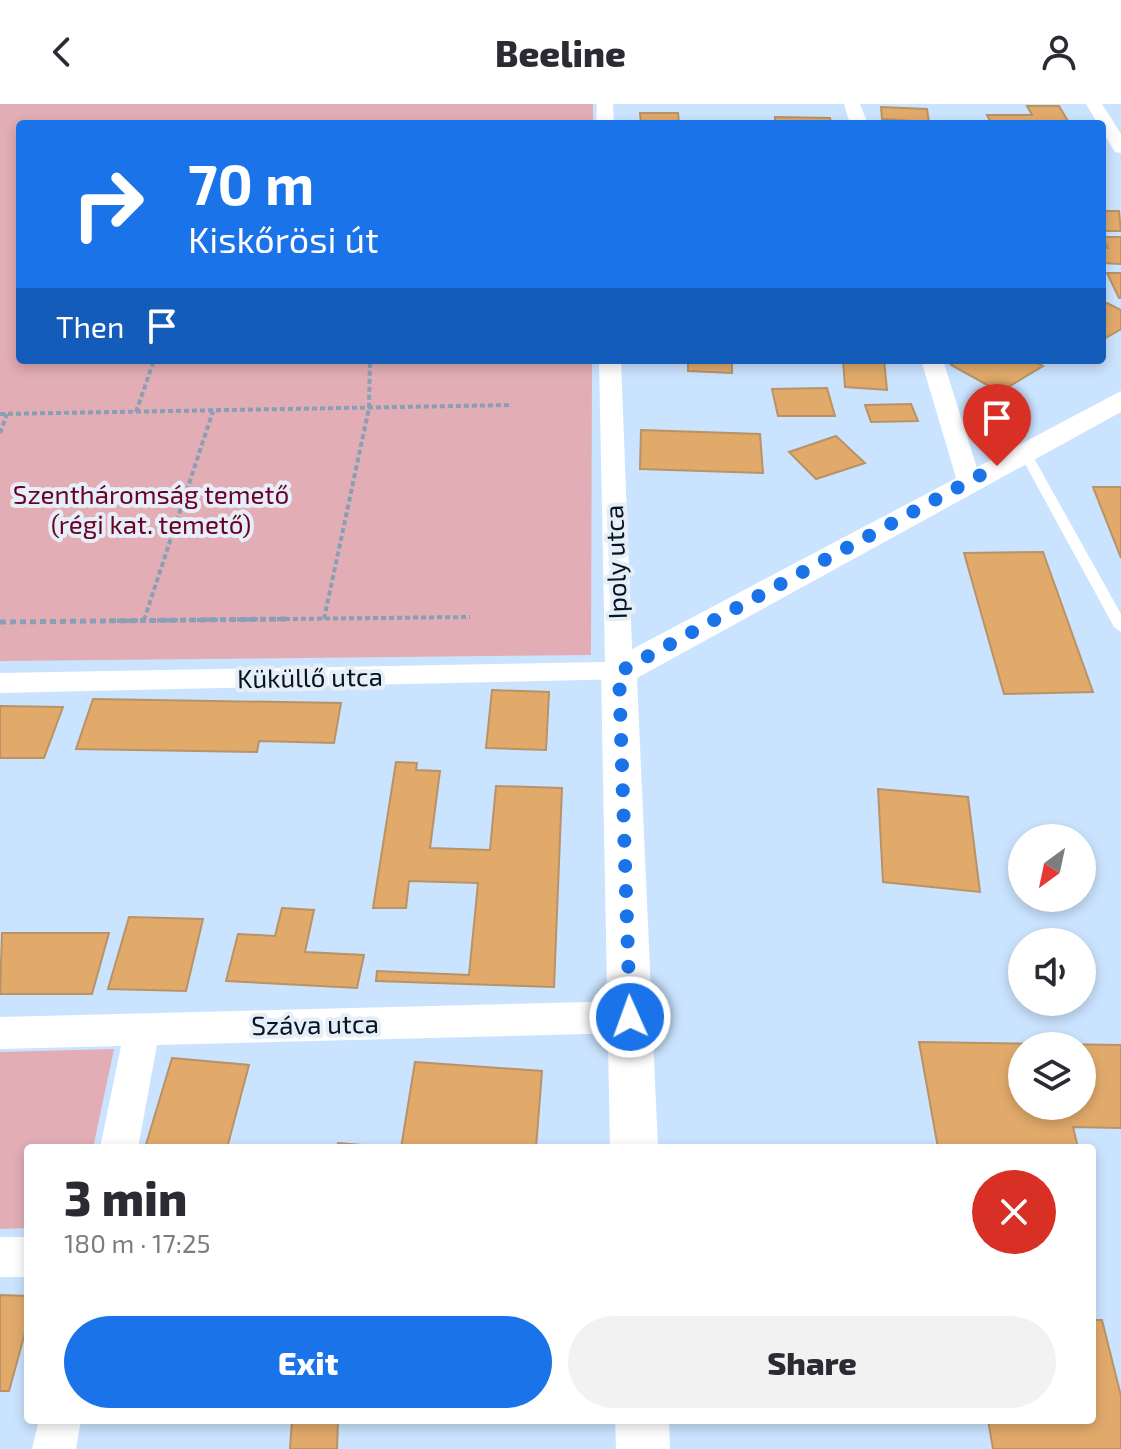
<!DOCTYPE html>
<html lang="en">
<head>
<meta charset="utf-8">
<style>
  body { margin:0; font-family:"Exo 2",sans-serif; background:#f2f2f3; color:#2b2b33; height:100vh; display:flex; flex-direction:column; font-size:30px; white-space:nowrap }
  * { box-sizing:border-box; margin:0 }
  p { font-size:26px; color:#7c7c81 }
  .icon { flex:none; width:44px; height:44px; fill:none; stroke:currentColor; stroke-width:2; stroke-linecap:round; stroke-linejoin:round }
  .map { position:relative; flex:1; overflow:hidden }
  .side { position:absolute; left:24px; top:1040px; width:1072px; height:280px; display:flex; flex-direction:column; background:#fff; border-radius:8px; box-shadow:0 4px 12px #0003 }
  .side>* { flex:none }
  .hud { position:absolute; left:16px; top:16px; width:1090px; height:244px; border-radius:8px; box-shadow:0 4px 12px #0003; background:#1a73e8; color:#fff; overflow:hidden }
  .needle { width:52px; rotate:213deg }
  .buttons { position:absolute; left:1008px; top:720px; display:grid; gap:16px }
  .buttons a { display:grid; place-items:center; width:88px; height:88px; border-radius:50%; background:#fff; box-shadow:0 4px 12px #0003; font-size:40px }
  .pin { position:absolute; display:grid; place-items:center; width:68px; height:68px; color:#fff; margin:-82px -34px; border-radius:50% 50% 50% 0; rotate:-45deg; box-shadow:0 0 8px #0007 }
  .pin .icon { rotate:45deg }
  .me { position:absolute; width:88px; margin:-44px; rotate:358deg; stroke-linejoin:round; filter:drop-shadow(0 0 6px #0008) }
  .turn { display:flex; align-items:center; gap:28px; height:168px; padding:0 40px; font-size:36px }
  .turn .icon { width:104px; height:104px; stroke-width:2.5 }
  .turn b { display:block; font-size:56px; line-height:68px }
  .then { display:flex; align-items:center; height:76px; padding:0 40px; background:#0003; gap:16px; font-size:30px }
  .round { display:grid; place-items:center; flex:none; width:84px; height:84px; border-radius:42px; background:#f2f2f3 }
  .overview { display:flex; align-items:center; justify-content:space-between; height:136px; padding:0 40px }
  h1 { font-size:48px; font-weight:800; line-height:60px }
  .action { display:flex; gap:16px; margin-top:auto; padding:16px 40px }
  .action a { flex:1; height:92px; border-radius:48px; background:#1a73e8; color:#fff; font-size:32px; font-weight:800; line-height:92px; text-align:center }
  .action a+a { background:#f2f2f3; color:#2b2b33 }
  header { display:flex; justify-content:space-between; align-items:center; height:104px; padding:0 40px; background:#fff; font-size:36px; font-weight:800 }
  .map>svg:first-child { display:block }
  .green { fill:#e2adb4 }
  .building { fill:#e1aa6b; stroke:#b99266; stroke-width:2; fill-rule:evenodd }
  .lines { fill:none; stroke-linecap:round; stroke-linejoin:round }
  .path-far1 { stroke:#899fb6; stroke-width:4; stroke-dasharray:5 3; stroke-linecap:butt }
  .path { stroke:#899fb6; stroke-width:5; stroke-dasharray:6 4; stroke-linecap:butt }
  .service { fill:#fff; fill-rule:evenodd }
  .minor { fill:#fff; fill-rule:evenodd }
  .tertiary { fill:#fff; fill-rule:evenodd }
  .route { stroke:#1a73e8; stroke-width:14; stroke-dasharray:0 25.2 }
  .labels { text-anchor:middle; stroke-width:8; stroke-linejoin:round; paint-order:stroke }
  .park-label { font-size:26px; fill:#6a0228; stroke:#e6eef7 }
  .street-label { font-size:26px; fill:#051524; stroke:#e6eef7 }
</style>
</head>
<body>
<header><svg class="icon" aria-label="back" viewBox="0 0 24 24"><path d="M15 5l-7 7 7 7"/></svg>Beeline<svg class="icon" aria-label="person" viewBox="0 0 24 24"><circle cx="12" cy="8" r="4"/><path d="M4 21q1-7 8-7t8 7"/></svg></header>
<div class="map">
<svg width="1121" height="1345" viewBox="0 0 1121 1345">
  <rect width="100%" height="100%" fill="#cae3fe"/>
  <path class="green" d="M 0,0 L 593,0 L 593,20 L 20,20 L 20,256 L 592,256 L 591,551 L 0,557 Z
    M 114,945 L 93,1044 L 28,1044 L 28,1124 L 0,1125 L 0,948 Z"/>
  <path class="building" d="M 1027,2 L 1059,2 L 1068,17 L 990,17 L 987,11 L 1032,11 Z
    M 881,3 L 927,5 L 929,18 L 882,15 Z
    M 640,9 L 678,9 L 679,20 L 641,20 Z
    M 775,13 L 830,14 L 831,20 L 775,20 Z
    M 1102,107 L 1119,107 L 1121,127 L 1102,127 Z
    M 1103,133 L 1121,133 L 1121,160 L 1102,159 L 1102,143 L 1108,144 Z
    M 1107,169 L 1121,169 L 1121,194 L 1119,194 Z
    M 1107,199 L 1121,206 L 1121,225 L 1102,236 L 1102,201 Z
    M 643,256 L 769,256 L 769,259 L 732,258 L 732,269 L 688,267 L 688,258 Z
    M 843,256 L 884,256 L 887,286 L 845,283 Z
    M 959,256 L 1031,256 L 1043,262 L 1000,288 L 951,261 Z
    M 827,284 L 835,312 L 778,312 L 772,285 Z
    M 911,300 L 918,317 L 871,318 L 865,301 Z
    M 641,326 L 760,330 L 763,369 L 640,365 Z
    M 836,332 L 865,359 L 816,375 L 789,348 Z
    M 1093,383 L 1121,383 L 1121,454 Z
    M 1043,448 L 1093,588 L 1004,590 L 964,449 Z
    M 492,586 L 549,588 L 546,646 L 486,644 Z
    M 93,595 L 341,599 L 334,639 L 259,637 L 257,648 L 76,645 Z
    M 0,602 L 63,603 L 44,654 L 0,654 Z
    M 396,658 L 417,659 L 416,666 L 440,667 L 430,744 L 490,746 L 496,682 L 562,684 L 554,883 L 376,877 L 377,867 L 469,871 L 478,779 L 409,777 L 406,804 L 373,804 Z
    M 878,685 L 968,693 L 980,788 L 883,778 Z
    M 282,804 L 314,806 L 305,848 L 364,851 L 357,884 L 226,877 L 238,830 L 275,832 Z
    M 129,813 L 203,815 L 186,887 L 108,885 Z
    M 2,829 L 109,829 L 92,890 L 0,890 Z
    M 919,938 L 1121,941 L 1121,1024 L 1073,1023 L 1078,1044 L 938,1044 ZM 1022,942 L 1082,942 L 1082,1002 L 1022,1002 Z
    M 172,954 L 249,961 L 227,1044 L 145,1044 Z
    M 415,958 L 542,967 L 536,1044 L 401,1044 Z
    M 338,1039 L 398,1044 L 337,1044 Z
    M 0,1191 L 28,1192 L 28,1218 L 9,1287 L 0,1287 Z
    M 1092,1216 L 1102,1216 L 1121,1292 L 1121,1345 L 993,1345 L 988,1316 L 1092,1316 Z
    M 292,1316 L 338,1316 L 337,1345 L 290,1345 Z"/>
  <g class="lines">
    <path class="path-far1" d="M 136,308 L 154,256
      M 0,310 L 512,301
      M 0,329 L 7,310
      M 324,515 L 369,304 L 370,256
      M 144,516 L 213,307
      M 101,517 L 470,513"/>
    <path class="path" d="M 0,518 L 289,515"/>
    <path class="service" d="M 1024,343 L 1030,347 L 1121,510 L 1121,528 L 1114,523 L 1018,347 Z"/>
    <path class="minor" d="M 597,0 L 613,0 L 614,20 L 596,20 Z
      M 844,0 L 860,0 L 868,20 L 850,20 Z
      M 1086,0 L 1102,0 L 1121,30 L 1121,49 L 1115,48 L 1102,27 L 1102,20 L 1098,20 Z
      M 599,256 L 621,256 L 633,568 L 629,575 L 0,589 L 0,569 L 605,558 Z
      M 921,256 L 943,256 L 981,377 L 978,382 L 960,382 L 957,377 Z
      M 630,897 L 642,902 L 647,913 L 642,924 L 630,929 L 157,941 L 138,1044 L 100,1044 L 121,942 L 0,945 L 0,913 Z
      M 0,1133 L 28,1133 L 28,1173 L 0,1173 Z
      M 39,1316 L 81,1316 L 76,1345 L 32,1345 Z"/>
    <path class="tertiary" d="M 1121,287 L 1121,308 L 637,574 L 658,1044 L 610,1044 L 601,568 L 606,559 Z
      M 615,1316 L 669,1316 L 670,1345 L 616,1345 Z"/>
  </g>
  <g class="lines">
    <path class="route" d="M 630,913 L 619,568 L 997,362"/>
  </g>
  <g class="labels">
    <g class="park-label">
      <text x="151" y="400">Szentháromság temető<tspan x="151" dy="30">(régi kat. temető)</tspan></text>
    </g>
    <g class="street-label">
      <text transform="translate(616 458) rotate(-92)" y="9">Ipoly utca</text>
      <text transform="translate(310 574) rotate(-1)" y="9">Küküllő utca</text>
      <text transform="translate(315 921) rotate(-1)" y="9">Száva utca</text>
    </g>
  </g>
</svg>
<div class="buttons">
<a><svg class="needle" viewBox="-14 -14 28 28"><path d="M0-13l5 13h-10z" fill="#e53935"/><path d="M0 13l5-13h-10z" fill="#7c7c81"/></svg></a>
<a><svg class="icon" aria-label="sound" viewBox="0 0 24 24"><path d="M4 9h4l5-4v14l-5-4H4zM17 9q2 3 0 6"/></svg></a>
<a><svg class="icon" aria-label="layers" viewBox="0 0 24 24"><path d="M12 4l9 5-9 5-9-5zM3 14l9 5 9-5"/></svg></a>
</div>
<div class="pin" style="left:997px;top:362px;background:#d93025"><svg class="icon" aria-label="arrive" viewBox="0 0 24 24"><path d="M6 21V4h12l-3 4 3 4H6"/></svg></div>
<svg class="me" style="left:630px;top:913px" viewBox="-20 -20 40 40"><circle r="17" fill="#1a73e8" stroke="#fff" stroke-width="3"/><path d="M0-11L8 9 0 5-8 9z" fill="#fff"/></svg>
<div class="hud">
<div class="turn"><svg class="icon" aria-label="right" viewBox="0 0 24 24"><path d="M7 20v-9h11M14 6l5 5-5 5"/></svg><div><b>70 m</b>Kiskőrösi út</div></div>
<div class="then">Then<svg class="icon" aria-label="arrive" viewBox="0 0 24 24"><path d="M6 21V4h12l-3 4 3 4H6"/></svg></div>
</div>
<section class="side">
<div class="overview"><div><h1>3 min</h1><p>180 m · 17:25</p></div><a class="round" style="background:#d93025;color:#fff"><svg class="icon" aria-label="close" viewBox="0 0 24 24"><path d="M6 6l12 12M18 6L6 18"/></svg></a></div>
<div class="action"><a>Exit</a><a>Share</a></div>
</section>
</div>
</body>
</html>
